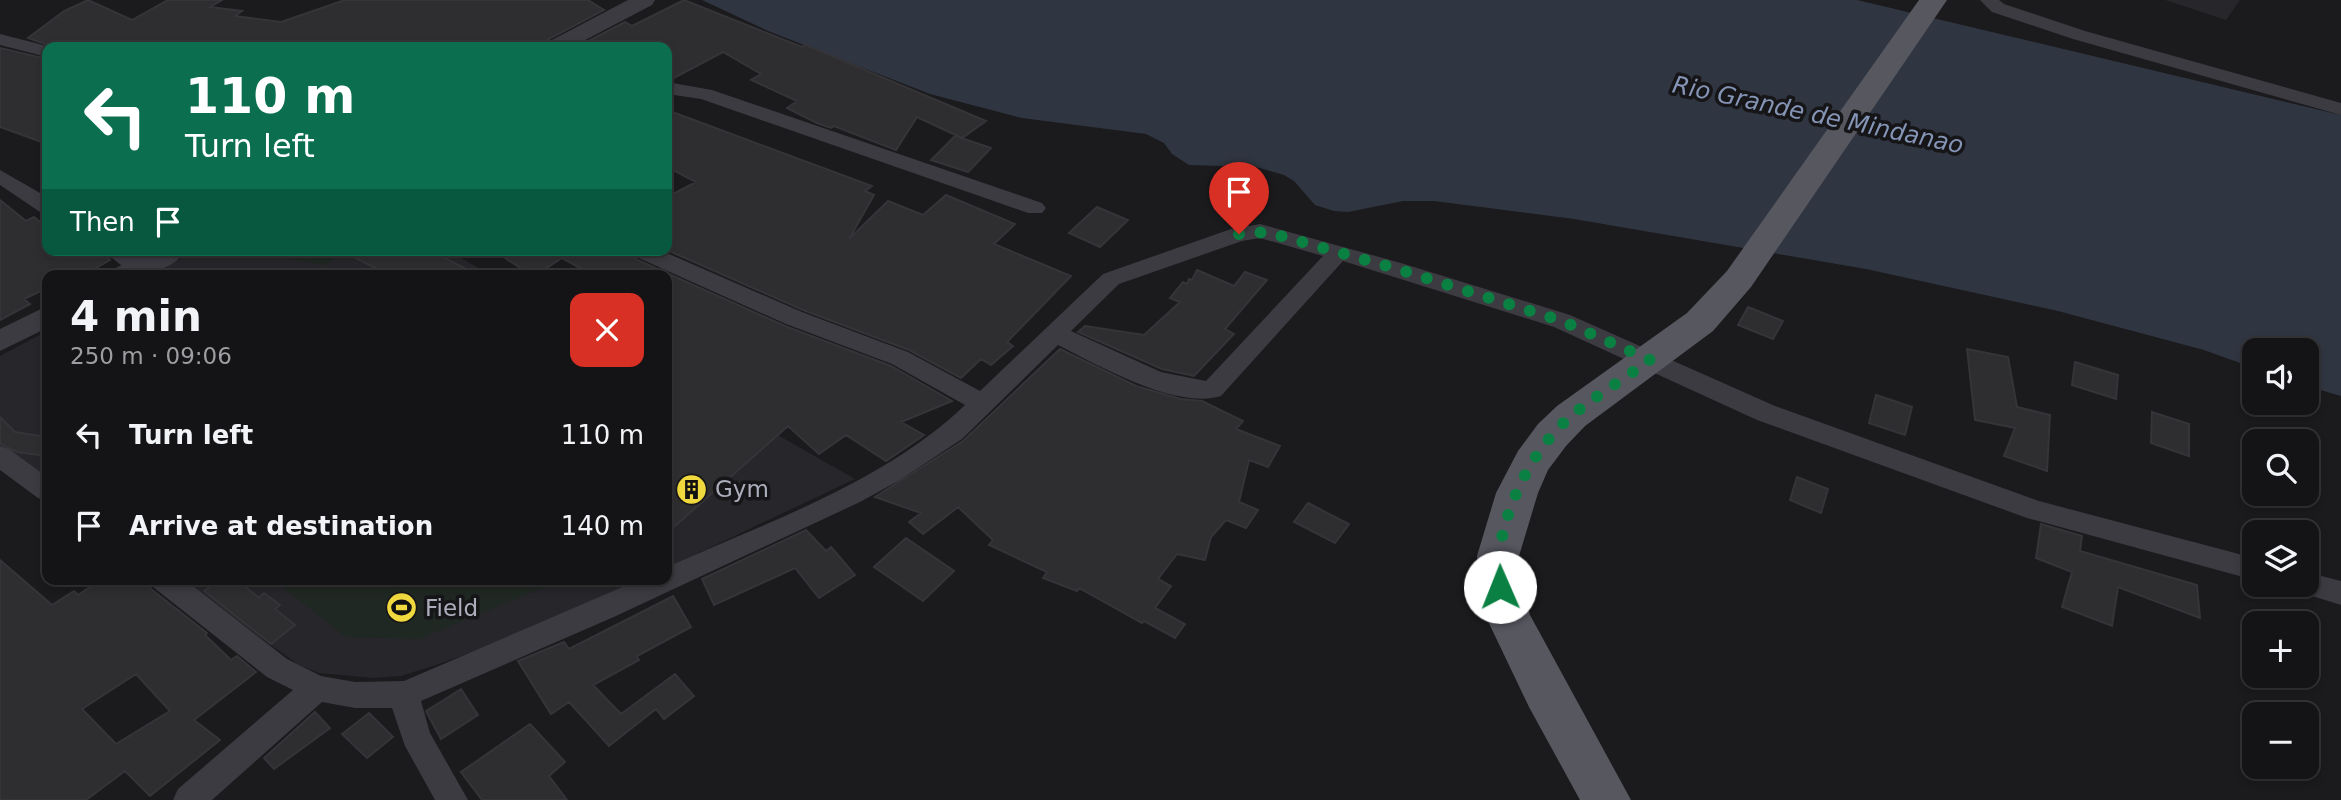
<!DOCTYPE html>
<html lang="en">
<head>
<meta charset="utf-8">
<style>
  body { margin:0; font-family:"DejaVu Sans",sans-serif; background:#212123; color:#f1f3f6; height:100vh; display:flex; flex-direction:column; font-size:26px; white-space:nowrap }
  * { box-sizing:border-box; margin:0 }
  p { font-size:23px; color:#9d9ea1 }
  .icon { flex:none; width:38px; height:38px; fill:none; stroke:currentColor; stroke-width:2; stroke-linecap:round; stroke-linejoin:round }
  .map { position:relative; flex:1; overflow:hidden }
  .side { position:absolute; left:42px; top:270px; width:630px; height:315px; display:flex; flex-direction:column; background:#141416; border-radius:14px; box-shadow:0 4px 10px #0003,0 0 0 2px #333335 }
  .side>* { flex:none }
  .top-card { position:absolute; left:42px; top:42px; width:630px; height:214px; border-radius:14px; box-shadow:0 4px 10px #0003,0 0 0 2px #333335; background:#0b6e4f; color:#fff; overflow:hidden }
  .fabs { position:absolute; left:2242px; top:338px; display:grid; gap:14px }
  .fabs a { display:grid; place-items:center; width:77px; height:77px; border-radius:14px; background:#141416; box-shadow:0 4px 10px #0003,0 0 0 2px #333335; font-size:35px }
  .pin { position:absolute; display:grid; place-items:center; width:60px; height:60px; color:#fff; margin:-72px -30px; border-radius:50% 50% 50% 0; rotate:-45deg; box-shadow:0 0 7px #0007 }
  .pin .icon { rotate:45deg }
  .me { position:absolute; width:77px; margin:-38px; rotate:359deg; stroke-linejoin:round; filter:drop-shadow(0 0 5px #0008) }
  .turn { display:flex; align-items:center; gap:24px; height:147px; padding:0 28px; font-size:32px }
  .turn .icon { width:91px; height:91px; stroke-width:2.5 }
  .turn b { display:block; font-size:49px; line-height:60px }
  .then { display:flex; align-items:center; height:66px; padding:0 28px; background:#0003; gap:14px; font-size:26px }
  .round { display:grid; place-items:center; flex:none; width:74px; height:74px; border-radius:14px; background:#212123 }
  .head { display:flex; align-items:center; justify-content:space-between; height:119px; padding:0 28px }
  h1 { font-size:42px; font-weight:700; line-height:52px }
  ul { padding:0; list-style:none }
  li { display:flex; align-items:center; gap:21px; height:91px; padding:0 28px }
  li div { flex:1 }
  li b { display:block; font-size:26px }
  li em { font-style:normal }
  .map>svg:first-child { display:block }
  .built { fill:#27262a }
  .green { fill:#202823 }
  .water { fill:#303641 }
  .building { fill:#2e2d30; stroke:#353438; stroke-width:2; fill-rule:evenodd }
  .lines { fill:none; stroke-linecap:round; stroke-linejoin:round }
  .minor { fill:#3b3b41; fill-rule:evenodd }
  .tertiary { fill:#3b3b41; fill-rule:evenodd }
  .primary { fill:#575760; fill-rule:evenodd }
  .route { stroke:#0b8043; stroke-width:12; stroke-dasharray:0 21.6 }
  .labels { text-anchor:middle; stroke-width:7; stroke-linejoin:round; paint-order:stroke }
  .poi-label { font-size:23px; fill:#adaebc; stroke:#161518; text-anchor:start }
  .water-label { font-size:24px; font-style:italic; fill:#8595b6; stroke:#161518 }
</style>
</head>
<body>
<div class="map">
<svg width="2341" height="800" viewBox="0 0 2341 800">
  <rect width="100%" height="100%" fill="#1b1a1d"/>
  <path class="built" d="M 2165,0 L 2240,0 L 2226,20 Z
    M 196,250 L 447,250 L 491,275 L 151,275 Z
    M 47,331 L 47,483 L 0,449 L 0,356 Z
    M 667,372 L 855,479 L 667,568 Z
    M 178,579 L 642,579 L 497,643 L 436,665 L 401,676 L 373,678 L 319,673 L 299,665 Z"/>
  <path class="green" d="M 305,250 L 349,250 L 324,265 L 290,259 Z
    M 272,579 L 564,579 L 420,639 L 346,637 Z"/>
  <path class="water" d="M 702,0 L 1857,0 L 2341,115 L 2341,396 L 2307,386 L 2306,350 L 2254,350 L 2254,368 L 2204,350 L 2058,311 L 1866,269 L 1574,219 L 1434,201 L 1403,201 L 1348,212 L 1334,211 L 1315,205 L 1294,181 L 1284,175 L 1256,167 L 1189,165 L 1172,154 L 1164,143 L 1146,134 L 1022,118 L 930,94 L 768,31 Z"/>
  <path class="building" d="M 88,0 L 132,20 L 168,0 L 222,0 L 210,7 L 242,11 L 235,16 L 281,22 L 345,0 L 588,0 L 604,10 L 547,40 L 542,47 L 54,47 L 28,38 L 64,11 Z
    M 684,0 L 802,47 L 806,45 L 986,121 L 962,138 L 917,117 L 896,150 L 834,126 L 831,128 L 817,123 L 787,108 L 797,101 L 751,80 L 761,74 L 723,52 L 670,80 L 667,80 L 667,47 L 577,47 L 625,22 L 632,26 Z
    M 0,48 L 47,59 L 47,144 L 0,127 Z
    M 667,110 L 872,186 L 865,191 L 874,195 L 849,239 L 888,201 L 923,215 L 946,195 L 1015,224 L 994,244 L 1071,276 L 1007,342 L 1013,346 L 991,365 L 981,359 L 961,378 L 909,350 L 803,310 L 667,250 L 667,197 L 696,182 L 667,167 Z
    M 955,136 L 991,148 L 968,172 L 931,160 Z
    M 0,200 L 26,221 L 34,217 L 47,228 L 47,250 L 96,250 L 110,260 L 84,275 L 47,275 L 47,288 L 24,299 L 30,304 L 0,320 Z
    M 1097,207 L 1128,220 L 1100,247 L 1069,233 Z
    M 340,250 L 429,250 L 478,275 L 389,275 Z
    M 493,250 L 627,250 L 631,257 L 785,326 L 891,366 L 952,401 L 901,422 L 924,435 L 886,461 L 846,435 L 819,454 L 788,426 L 667,533 L 667,275 L 601,275 L 595,272 L 591,274 L 562,258 L 536,275 L 531,275 Z
    M 1197,270 L 1234,286 L 1245,272 L 1267,280 L 1225,329 L 1234,334 L 1194,376 L 1162,369 L 1078,332 L 1085,326 L 1144,335 L 1180,302 L 1170,298 L 1183,282 L 1187,284 L 1189,279 L 1192,280 Z
    M 1748,307 L 1783,321 L 1773,339 L 1738,325 Z
    M 1060,349 L 1136,386 L 1181,399 L 1202,401 L 1243,421 L 1236,429 L 1280,446 L 1268,467 L 1249,460 L 1239,502 L 1258,510 L 1246,528 L 1226,520 L 1211,537 L 1205,560 L 1177,554 L 1158,579 L 1171,586 L 1155,608 L 1185,624 L 1175,638 L 1144,621 L 1142,623 L 1079,588 L 1077,591 L 1043,578 L 1047,572 L 989,545 L 993,540 L 958,507 L 923,534 L 909,522 L 921,513 L 875,497 L 963,441 Z
    M 1967,349 L 2008,357 L 2017,407 L 2050,415 L 2047,471 L 2004,456 L 2015,428 L 1975,420 Z
    M 2075,362 L 2118,375 L 2116,399 L 2072,385 Z
    M 1876,395 L 1912,407 L 1905,435 L 1869,423 Z
    M 2152,412 L 2189,424 L 2189,456 L 2151,443 Z
    M 0,417 L 15,432 L 47,437 L 47,456 L 17,452 L 0,444 Z
    M 1797,477 L 1828,489 L 1821,513 L 1790,500 Z
    M 1308,503 L 1349,524 L 1335,543 L 1294,522 Z
    M 2041,524 L 2082,536 L 2080,551 L 2197,585 L 2200,618 L 2118,587 L 2112,626 L 2062,607 L 2072,572 L 2036,558 Z
    M 806,530 L 826,551 L 831,547 L 855,575 L 819,598 L 795,568 L 714,605 L 702,579 Z
    M 906,538 L 954,571 L 923,601 L 874,567 Z
    M 0,560 L 52,605 L 74,591 L 78,595 L 102,579 L 147,579 L 151,589 L 207,633 L 205,635 L 231,660 L 237,656 L 256,672 L 194,720 L 220,740 L 150,796 L 125,771 L 86,800 L 0,800 ZM 136,674 L 170,711 L 116,744 L 82,709 Z
    M 221,579 L 236,579 L 259,598 L 264,593 L 280,605 L 275,609 L 295,625 L 271,644 L 204,591 Z
    M 673,596 L 691,627 L 637,656 L 639,660 L 593,685 L 621,714 L 675,674 L 694,696 L 664,719 L 656,709 L 609,746 L 569,702 L 551,714 L 518,661 L 564,642 L 569,649 Z
    M 461,689 L 478,715 L 441,739 L 426,711 Z
    M 315,712 L 330,728 L 274,769 L 264,758 Z
    M 369,713 L 393,737 L 367,758 L 342,734 Z
    M 530,724 L 565,762 L 549,776 L 567,800 L 482,800 L 461,772 Z"/>
  <g class="lines">
    <path class="minor" d="M 1980,0 L 1999,0 L 2004,4 L 2085,31 L 2341,103 L 2341,115 L 2073,39 L 1992,12 Z
      M 0,34 L 51,47 L 47,47 L 47,57 L 0,45 Z
      M 667,82 L 712,90 L 1042,203 L 1046,208 L 1042,213 L 1028,213 L 701,99 L 667,94 Z
      M 0,170 L 47,197 L 47,214 L 40,212 L 0,185 Z
      M 1260,224 L 1401,263 L 1570,315 L 1775,406 L 2039,501 L 2254,558 L 2254,580 L 2027,518 L 1757,420 L 1554,327 L 1343,261 L 1221,396 C 1175,410 1098,365 1058,345 L 962,439 L 900,480 L 860,502 L 616,616 L 421,701 L 430,733 L 468,800 L 435,800 L 405,746 L 392,708 L 355,708 L 322,702 L 212,800 L 173,800 L 178,789 L 293,690 L 267,677 L 153,587 L 149,579 L 184,579 L 287,659 L 321,676 L 355,682 L 404,681 L 641,579 L 667,579 L 667,567 C 767,522 885,482 965,405 L 892,364 L 786,324 L 632,255 L 629,250 L 660,250 L 802,312 L 908,352 L 980,391 L 1103,274 L 1231,229 ZM 1260,238 L 1323,256 L 1206,381 L 1161,372 L 1071,331 L 1119,284 L 1242,241 Z
      M 102,250 L 129,250 L 150,268 L 147,273 L 131,273 Z
      M 0,446 L 9,449 L 47,477 L 47,501 L 38,498 L 0,470 Z
      M 2306,572 L 2341,581 L 2341,605 L 2296,591 L 2293,584 L 2306,584 Z"/>
    <path class="tertiary" d="M 628,0 L 655,0 L 652,5 L 572,47 L 545,47 L 548,42 Z
      M 151,250 L 186,250 C 171,274 137,275 113,275 L 116,268 Z
      M 47,306 L 47,328 L 0,351 L 0,329 Z"/>
    <path class="primary" d="M 1919,0 L 1947,0 L 1751,287 L 1713,331 L 1585,426 L 1566,446 L 1548,470 L 1538,493 L 1519,556 L 1522,587 L 1530,615 L 1631,800 L 1580,800 L 1529,707 L 1486,617 L 1478,587 L 1477,556 L 1496,493 L 1518,451 L 1538,424 L 1557,406 L 1687,313 L 1727,271 Z"/>
  </g>
  <g class="lines">
    <path class="route" d="M 1239,234 L 1267,232 L 1394,268 L 1562,321 L 1650,360 C 1624,379 1595,396 1570,417 C 1532,450 1506,504 1499,554 C 1497,564 1499,576 1500,587"/>
  </g>
  <defs>
    <symbol id="building-disc" viewBox="-11 -11 22 22"><circle r="9.5" fill="#f0d93f" stroke="#161518"/><path d="M-4-6H4V6H1V3H-1V6H-4ZM-2.5-4.3h1.7v1.8h-1.7ZM.8-4.3h1.7v1.8H.8ZM-2.5-1h1.7V.8h-1.7ZM.8-1h1.7V.8H.8Z" fill="#111"/></symbol>
    <symbol id="stadium-disc" viewBox="-11 -11 22 22"><circle r="9.5" fill="#f0d93f" stroke="#161518"/><path d="M0-5a6.5 5 0 1 0 0 10a6.5 5 0 1 0 0-10ZM-3.5-1.8h7v3.6h-7Z" fill="#111"/></symbol>
  </defs>
  <g fill-rule="evenodd">
    <use href="#building-disc" x="674" y="472" width="35" height="35"/>
    <use href="#stadium-disc" x="384" y="590" width="35" height="35"/>
  </g>
  <g class="labels">
    <g class="poi-label">
      <text x="715" y="497">Gym</text>
      <text x="425" y="616">Field</text>
    </g>
    <g class="water-label">
      <text transform="translate(1818 115) rotate(12)" y="8">Rio Grande de Mindanao</text>
    </g>
  </g>
</svg>
<div class="fabs">
<a><svg class="icon" aria-label="sound" viewBox="0 0 24 24"><path d="M4 9h4l5-4v14l-5-4H4zM17 9q2 3 0 6"/></svg></a>
<a><svg class="icon" aria-label="search" viewBox="0 0 24 24"><circle cx="10" cy="10" r="6"/><path d="M15 15l6 6"/></svg></a>
<a><svg class="icon" aria-label="layers" viewBox="0 0 24 24"><path d="M12 4l9 5-9 5-9-5zM3 14l9 5 9-5"/></svg></a>
<a>+</a>
<a>−</a>
</div>
<div class="pin" style="left:1239px;top:234px;background:#d93025"><svg class="icon" aria-label="arrive" viewBox="0 0 24 24"><path d="M6 21V4h12l-3 4 3 4H6"/></svg></div>
<svg class="me" style="left:1500px;top:587px" viewBox="-20 -20 40 40"><circle r="19" fill="#fff"/><path d="M0-13L10 11 0 6-10 11z" fill="#0b8043"/></svg>
<div class="top-card">
<div class="turn"><svg class="icon" aria-label="left" viewBox="0 0 24 24"><path d="M17 20v-9H6M10 6l-5 5 5 5"/></svg><div><b>110 m</b>Turn left</div></div>
<div class="then">Then<svg class="icon" aria-label="arrive" viewBox="0 0 24 24"><path d="M6 21V4h12l-3 4 3 4H6"/></svg></div>
</div>
<section class="side">
<div class="head"><div><h1>4 min</h1><p>250 m · 09:06</p></div><a class="round" style="background:#d93025;color:#fff"><svg class="icon" aria-label="close" viewBox="0 0 24 24"><path d="M6 6l12 12M18 6L6 18"/></svg></a></div>
<ul>
<li><svg class="icon" aria-label="left" viewBox="0 0 24 24"><path d="M17 20v-9H6M10 6l-5 5 5 5"/></svg><div><b>Turn left</b></div><em>110 m</em></li>
<li><svg class="icon" aria-label="arrive" viewBox="0 0 24 24"><path d="M6 21V4h12l-3 4 3 4H6"/></svg><div><b>Arrive at destination</b></div><em>140 m</em></li>
</ul>
</section>
</div>
</body>
</html>
